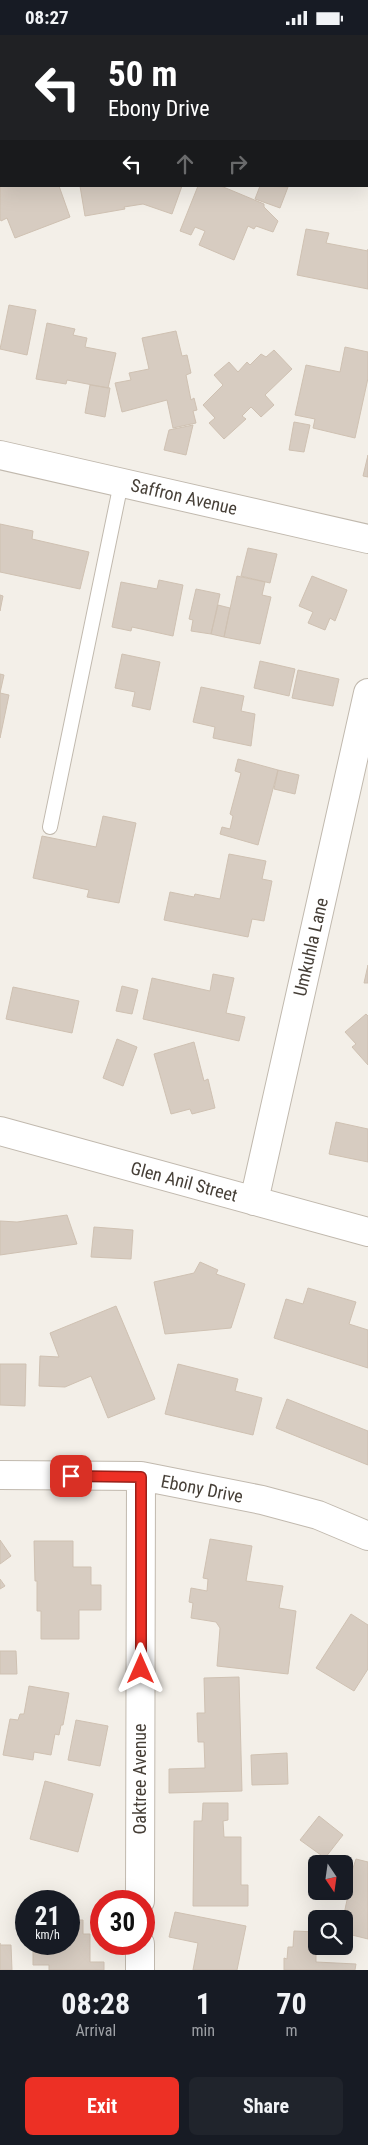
<!DOCTYPE html>
<html lang="en">
<head>
<meta charset="utf-8">
<style>
  body { margin:0; font-family:"Roboto Condensed",sans-serif; background:#20242c; color:#f1f3f6; height:100vh; display:flex; flex-direction:column; font-size:19px; white-space:nowrap }
  * { box-sizing:border-box; margin:0 }
  p { font-size:16px; color:#9ea1a6 }
  .icon { flex:none; width:28px; height:28px; fill:none; stroke:currentColor; stroke-width:2; stroke-linecap:round; stroke-linejoin:round }
  .map { position:relative; height:1935px; overflow:hidden }
  .drawer { display:flex; flex-direction:column; background:#171b24; flex:1 }
  .drawer>* { flex:none }
  .top-card { position:absolute; left:0px; top:0px; width:369px; height:152px; box-shadow:0 5px 20px #0002; background:#202124; color:#fff; overflow:hidden }
  .needle { width:32px; rotate:167deg }
  .fabs { position:absolute; left:308px; top:1820px; display:grid; gap:10px }
  .fabs a { display:grid; place-items:center; width:45px; height:45px; border-radius:8px; background:#171b24; box-shadow:0 5px 20px #0002; font-size:25px }
  .speed { position:absolute; left:15px; top:1855px; display:flex; gap:10px; font-size:25px; font-weight:700; text-align:center }
  .speed>* { display:grid; place-content:center; width:65px; height:65px; border-radius:50%; background:#171b24; box-shadow:0 5px 20px #0002; line-height:1 }
  .speed small { font-size:12px; font-weight:400 }
  .speed .limit { border:8px solid #d22; background:#fff; color:#111 }
  .pin { position:absolute; display:grid; place-items:center; width:42px; height:42px; color:#fff; margin:-21px; border-radius:10px; box-shadow:0 2px 8px #0006 }
  .me { position:absolute; width:55px; margin:-28px; rotate:0deg; stroke-linejoin:round; filter:drop-shadow(0 0 4px #0008) }
  .turn { display:flex; align-items:center; gap:18px; height:105px; padding:0 25px; font-size:22px }
  .turn .icon { width:65px; height:65px; stroke-width:2.5 }
  .turn b { display:block; font-size:35px; line-height:42px }
  .lanes { display:flex; align-items:center; height:48px; padding:0 25px; background:#0003; justify-content:center; gap:25px; direction:ltr }
  .lanes .off { opacity:.35 }
  .eta { display:flex; justify-content:space-evenly; align-items:center; height:85px; text-align:center }
  .eta b { font-size:30px; font-weight:700; line-height:35px }
  .cta { display:flex; gap:10px; margin-top:auto; padding:10px 25px }
  .cta a { flex:1; height:58px; border-radius:8px; background:#ed3025; color:#fff; font-size:20px; font-weight:700; line-height:58px; text-align:center }
  .cta a+a { background:#20242c; color:#f1f3f6 }
  .status { display:flex; justify-content:space-between; align-items:center; height:35px; padding:0 25px; background:#171b24; direction:ltr }
  .status svg { height:14px; fill:currentColor }
  .map>svg:first-child { display:block }
  .building { fill:#d7ccc1; stroke:#cfc1b2 }
  .lines { fill:none; stroke-linecap:round; stroke-linejoin:round }
  .lane-casing { stroke:#c1b9ae; stroke-width:16 }
  .street-casing { stroke:#c1b9ae; stroke-width:30 }
  .lane { stroke:#fff; stroke-width:14 }
  .street { stroke:#fff; stroke-width:28 }
  .route-casing { stroke:#9a1f18; stroke-width:12 }
  .route { stroke:#ed3025; stroke-width:9 }
  .labels { text-anchor:middle; stroke-width:4; stroke-linejoin:round; paint-order:stroke }
  .street-label { font-size:18px; fill:#463f37; stroke:#fff }
</style>
</head>
<body>
<div class="status"><b>08:27</b><svg viewBox="0 0 49 12"><path d="M0 12V9h3v3zM5 12V6h3v6zM10 12V3h3v9zM15 12V0h3v12zM26 1h20v11H26zM47 4h2v5h-2z"/></svg></div>
<div class="map">
<svg width="368" height="1935" viewBox="0 0 368 1935">
  <rect width="100%" height="100%" fill="#f3efe8"/>
  <path class="building" d="M 1,104 L 1,151 L 59,151 L 70,182 L 15,203 L 7,183 L 1,186 L 0,184 Z
    M 80,151 L 182,151 L 172,179 L 143,169 L 124,172 L 125,174 L 85,181 Z
    M 198,151 L 221,151 L 264,169 L 264,172 L 278,186 L 273,197 L 256,191 L 254,194 L 248,191 L 234,225 L 199,210 L 205,196 L 195,192 L 191,200 L 180,196 Z
    M 260,151 L 288,152 L 280,173 L 255,164 Z
    M 306,194 L 329,198 L 326,208 L 368,216 L 368,214 L 368,254 L 297,240 Z
    M 9,270 L 36,275 L 27,320 L 0,314 Z
    M 47,288 L 75,294 L 73,300 L 87,303 L 85,312 L 116,318 L 108,353 L 67,345 L 66,349 L 36,344 Z
    M 176,296 L 182,321 L 187,320 L 191,338 L 186,340 L 191,365 L 194,363 L 197,375 L 193,376 L 196,388 L 173,393 L 167,365 L 122,377 L 115,348 L 131,345 L 129,338 L 149,334 L 142,303 Z
    M 345,312 L 368,317 L 368,343 L 355,403 L 313,393 L 315,384 L 295,380 L 306,330 L 340,337 Z
    M 274,315 L 292,334 L 265,360 L 274,370 L 261,382 L 251,372 L 242,381 L 246,384 L 224,404 L 209,388 L 215,383 L 203,370 L 223,350 L 214,340 L 229,327 L 238,337 L 247,327 L 250,330 L 261,319 L 266,322 Z
    M 90,350 L 110,353 L 105,382 L 85,378 Z
    M 294,387 L 310,390 L 304,417 L 289,415 Z
    M 193,390 L 186,420 L 164,415 L 169,395 Z
    M 368,420 L 368,442 L 363,441 Z
    M 0,489 L 33,496 L 32,504 L 89,517 L 80,554 L 0,537 Z
    M 248,513 L 277,519 L 270,548 L 241,541 Z
    M 237,541 L 265,547 L 262,560 L 271,562 L 260,609 L 224,602 Z
    M 312,541 L 347,555 L 335,586 L 330,583 L 325,595 L 308,588 L 313,577 L 299,571 Z
    M 159,545 L 183,550 L 173,601 L 132,592 L 131,596 L 112,592 L 121,547 L 157,554 Z
    M 196,554 L 220,559 L 211,599 L 191,596 L 193,585 L 189,584 Z
    M 0,560 L 3,561 L 0,576 Z
    M 218,570 L 230,573 L 224,602 L 211,599 Z
    M 122,619 L 160,627 L 150,675 L 132,671 L 135,657 L 115,653 Z
    M 260,626 L 295,634 L 289,661 L 254,653 Z
    M 298,635 L 339,644 L 333,671 L 292,663 Z
    M 0,639 L 4,640 L 0,658 Z
    M 201,652 L 244,661 L 241,676 L 255,679 L 251,711 L 213,703 L 215,692 L 193,687 Z
    M 0,658 L 9,660 L 0,703 Z
    M 238,724 L 278,735 L 258,810 L 220,799 L 222,792 L 230,794 L 233,781 L 230,779 L 241,738 L 235,736 Z
    M 278,735 L 299,740 L 295,759 L 274,754 Z
    M 103,781 L 136,788 L 119,868 L 87,862 L 89,855 L 33,843 L 42,801 L 96,812 Z
    M 229,819 L 266,826 L 262,844 L 272,846 L 264,886 L 252,884 L 248,902 L 164,885 L 170,857 L 194,862 L 195,859 L 220,864 Z
    M 368,930 L 368,948 L 364,948 Z
    M 213,939 L 234,943 L 226,978 L 245,982 L 239,1006 L 143,984 L 152,943 L 210,956 Z
    M 122,951 L 138,955 L 132,979 L 116,976 Z
    M 13,952 L 79,966 L 72,998 L 6,984 Z
    M 366,979 L 368,981 L 368,1030 L 352,1012 L 356,1009 L 345,997 Z
    M 117,1004 L 137,1012 L 123,1051 L 103,1043 Z
    M 194,1007 L 204,1046 L 208,1044 L 215,1073 L 192,1079 L 190,1074 L 171,1079 L 154,1019 Z
    M 336,1087 L 368,1094 L 368,1127 L 329,1119 Z
    M 67,1180 L 77,1209 L 0,1220 L 0,1186 L 17,1187 Z
    M 94,1192 L 133,1195 L 131,1224 L 91,1222 Z
    M 200,1227 L 218,1235 L 216,1239 L 245,1249 L 231,1293 L 165,1299 L 154,1247 L 194,1238 Z
    M 308,1253 L 356,1267 L 349,1289 L 368,1295 L 368,1333 L 274,1303 L 286,1264 L 303,1269 Z
    M 116,1271 L 155,1364 L 108,1383 L 91,1341 L 65,1352 L 39,1351 L 40,1321 L 59,1322 L 50,1298 Z
    M 0,1329 L 26,1329 L 25,1371 L 0,1370 Z
    M 178,1329 L 238,1344 L 235,1356 L 262,1363 L 253,1400 L 165,1379 Z
    M 287,1364 L 368,1396 L 368,1430 L 276,1393 Z
    M 210,1504 L 252,1511 L 246,1546 L 283,1551 L 279,1573 L 296,1576 L 288,1639 L 217,1631 L 220,1593 L 216,1587 L 191,1583 L 193,1568 L 189,1567 L 191,1553 L 207,1556 L 208,1544 L 203,1543 Z
    M 0,1505 L 11,1521 L 0,1529 Z
    M 34,1506 L 73,1506 L 73,1532 L 91,1532 L 91,1550 L 101,1550 L 101,1575 L 79,1575 L 79,1604 L 41,1604 L 41,1576 L 37,1576 L 37,1546 L 35,1546 Z
    M 0,1544 L 5,1551 L 0,1554 Z
    M 351,1579 L 368,1590 L 368,1634 L 354,1656 L 316,1633 Z
    M 0,1616 L 16,1616 L 17,1639 L 0,1639 Z
    M 239,1642 L 242,1756 L 169,1758 L 169,1734 L 205,1733 L 204,1707 L 198,1707 L 197,1678 L 205,1678 L 204,1643 Z
    M 29,1651 L 69,1658 L 63,1690 L 61,1690 L 59,1700 L 55,1699 L 51,1720 L 34,1717 L 33,1725 L 3,1720 L 10,1684 L 18,1685 L 20,1679 L 24,1679 Z
    M 76,1685 L 108,1691 L 100,1731 L 68,1725 Z
    M 287,1718 L 288,1749 L 252,1750 L 251,1720 Z
    M 45,1746 L 93,1759 L 78,1817 L 30,1804 Z
    M 203,1768 L 228,1768 L 228,1785 L 223,1786 L 224,1802 L 241,1802 L 241,1850 L 248,1850 L 248,1871 L 193,1871 L 194,1786 L 202,1786 Z
    M 319,1781 L 343,1800 L 325,1823 L 300,1805 Z
    M 356,1824 L 368,1827 L 368,1904 L 344,1898 L 343,1884 L 351,1846 L 349,1845 Z
    M 175,1877 L 246,1891 L 237,1935 L 193,1935 L 198,1908 L 169,1902 Z
    M 69,1885 L 83,1885 L 83,1899 L 90,1899 L 90,1927 L 104,1927 L 104,1935 L 49,1935 L 49,1930 L 33,1930 L 33,1909 L 69,1909 Z
    M 294,1896 L 316,1897 L 316,1927 L 356,1929 L 355,1935 L 284,1935 L 284,1923 L 287,1924 L 288,1912 L 293,1912 Z
    M 0,1908 L 0,1910 L 11,1910 L 12,1935 L 0,1935 Z"/>
  <g class="lines">
    <defs>
      <path id="lane" d="M 50,792 L 121,448"/>
      <path id="street" d="M 266,1 L 267,0
        M 0,36 L 1,36
        M 0,420 L 368,504
        M 0,1096 L 368,1197
        M 254,1166 L 368,658
        M 0,1440 L 141,1441 L 262,1465 L 318,1480 L 368,1501
        M 140,1866 L 141,1441
        M 140,1935 L 140,1909"/>
    </defs>
    <use href="#lane" class="lane-casing"/>
    <use href="#street" class="street-casing"/>
    <use href="#lane" class="lane"/>
    <use href="#street" class="street"/>
  </g>
  <g class="lines">
    <defs>
      <path id="route" d="M 71,1441 L 141,1442 L 141,1634"/>
    </defs>
    <use href="#route" class="route-casing"/>
    <use href="#route" class="route"/>
  </g>
  <g class="labels">
    <g class="street-label">
      <text transform="translate(184 462) rotate(13)" y="6">Saffron Avenue</text>
      <text transform="translate(311 912) rotate(-77)" y="6">Umkuhla Lane</text>
      <text transform="translate(184 1147) rotate(15)" y="6">Glen Anil Street</text>
      <text transform="translate(202 1454) rotate(11)" y="6">Ebony Drive</text>
      <text transform="translate(140 1744) rotate(-90)" y="6">Oaktree Avenue</text>
    </g>
  </g>
</svg>
<div class="fabs">
<a><svg class="needle" viewBox="-14 -14 28 28"><path d="M0-13l5 13h-10z" fill="#e53935"/><path d="M0 13l5-13h-10z" fill="#9ea1a6"/></svg></a>
<a><svg class="icon" aria-label="search" viewBox="0 0 24 24"><circle cx="10" cy="10" r="6"/><path d="M15 15l6 6"/></svg></a>
</div>
<div class="speed"><div>21<small>km/h</small></div><div class="limit">30</div></div>
<div class="pin" style="left:71px;top:1441px;background:#d93025"><svg class="icon" aria-label="arrive" viewBox="0 0 24 24"><path d="M6 21V4h12l-3 4 3 4H6"/></svg></div>
<svg class="me" style="left:141px;top:1634px" viewBox="-20 -20 40 40"><path d="M0-17L14 15 0 8-14 15z" fill="#ed3025" stroke="#fff" stroke-width="4"/></svg>
<div class="top-card">
<div class="turn"><svg class="icon" aria-label="left" viewBox="0 0 24 24"><path d="M17 20v-9H6M10 6l-5 5 5 5"/></svg><div><b>50 m</b>Ebony Drive</div></div>
<div class="lanes"><svg class="icon" aria-label="left" viewBox="0 0 24 24"><path d="M17 20v-9H6M10 6l-5 5 5 5"/></svg><svg class="icon off" aria-label="ahead" viewBox="0 0 24 24"><path d="M12 20V5M6 11l6-6 6 6"/></svg><svg class="icon off" aria-label="right" viewBox="0 0 24 24"><path d="M7 20v-9h11M14 6l5 5-5 5"/></svg></div>
</div>
</div>
<section class="drawer">
<div class="eta">
<div><b>08:28</b><p>Arrival</p></div>
<div><b>1</b><p>min</p></div>
<div><b>70</b><p>m</p></div>
</div>
<div class="cta"><a>Exit</a><a>Share</a></div>
</section>
</body>
</html>
